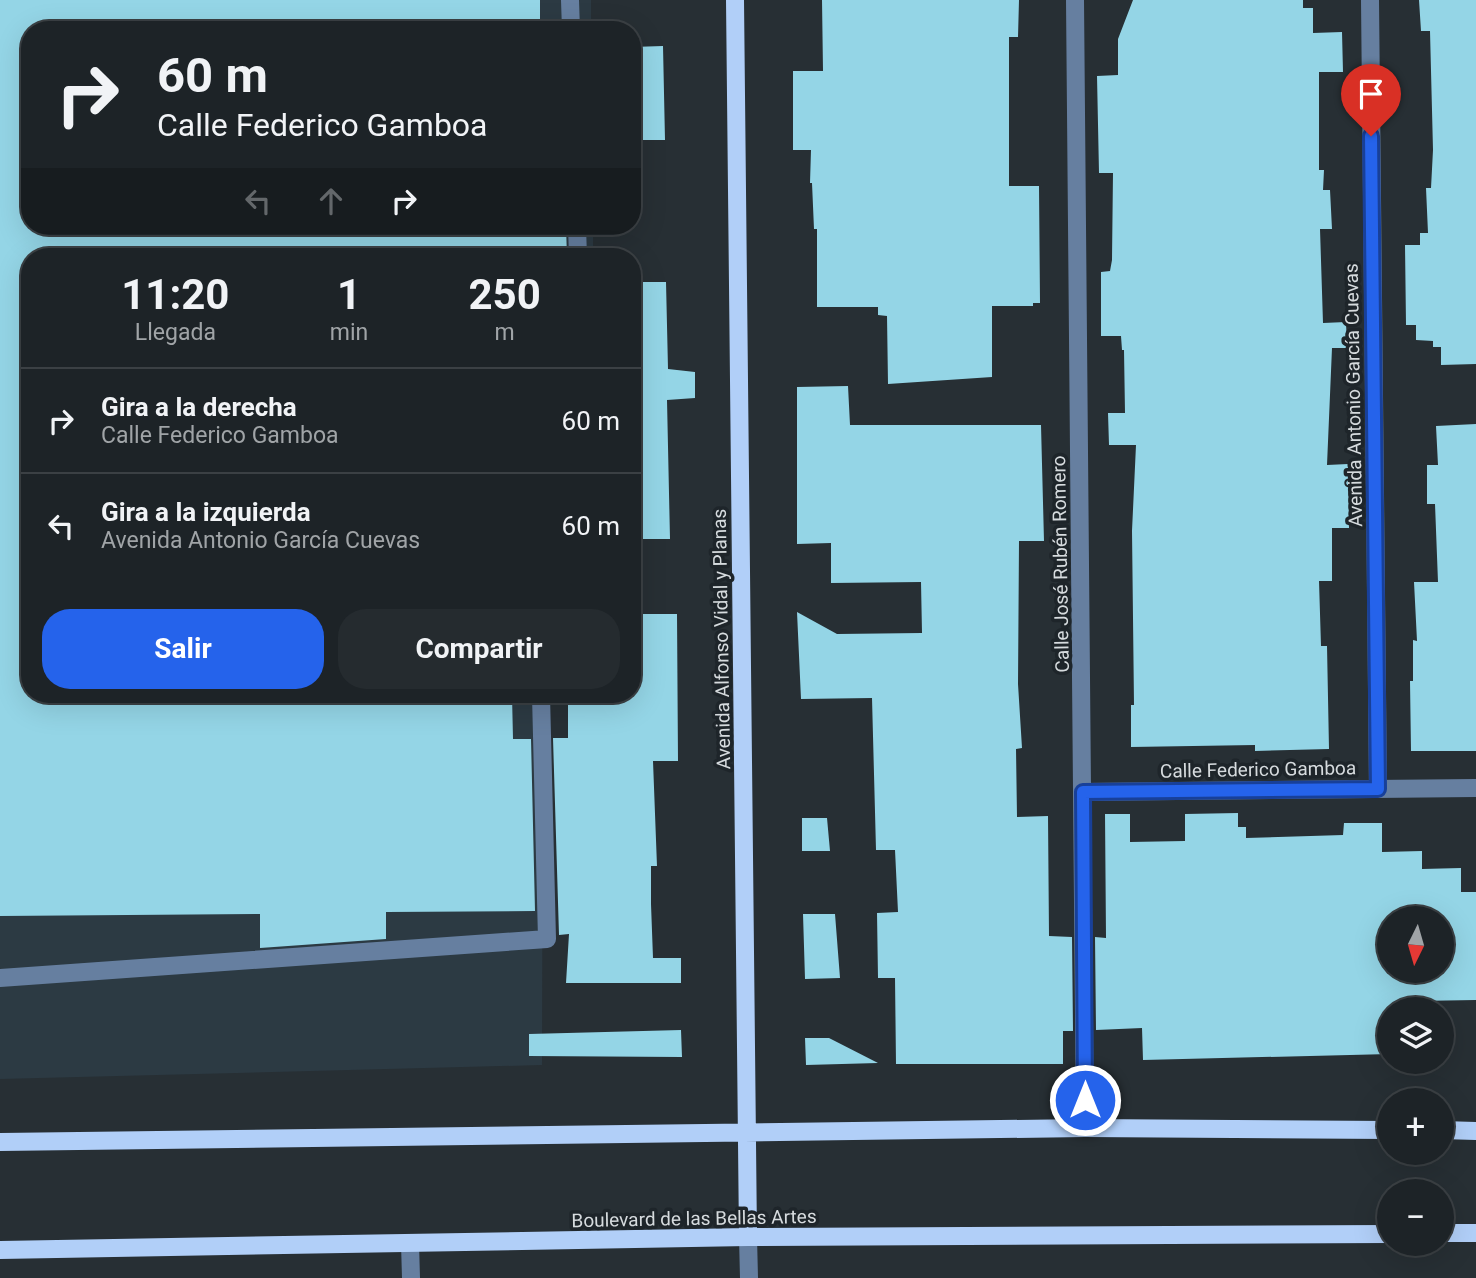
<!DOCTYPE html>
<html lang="es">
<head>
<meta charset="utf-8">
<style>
  body { margin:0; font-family:Roboto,sans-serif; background:#252b2f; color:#f1f3f6; height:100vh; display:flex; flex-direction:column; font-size:26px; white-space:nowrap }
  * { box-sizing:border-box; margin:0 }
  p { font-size:23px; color:#a0a4a7 }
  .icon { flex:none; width:38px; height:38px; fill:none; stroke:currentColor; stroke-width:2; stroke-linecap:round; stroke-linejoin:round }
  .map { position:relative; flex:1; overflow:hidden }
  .drawer { position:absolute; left:21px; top:248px; width:620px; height:455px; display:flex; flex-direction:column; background:#1d2327; border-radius:28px; box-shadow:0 7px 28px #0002,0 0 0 2px #3b4044 }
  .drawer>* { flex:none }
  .guide { position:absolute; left:21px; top:21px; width:620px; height:214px; border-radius:28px; box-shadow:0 7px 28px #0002,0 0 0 2px #3b4044; background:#1d2327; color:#f1f3f6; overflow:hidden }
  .needle { width:46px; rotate:185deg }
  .controls { position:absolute; left:1377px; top:906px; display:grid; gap:14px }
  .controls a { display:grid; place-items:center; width:77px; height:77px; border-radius:50%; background:#1d2327; box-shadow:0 7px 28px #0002,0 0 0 2px #3b4044; font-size:35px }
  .pin { position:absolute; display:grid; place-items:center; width:60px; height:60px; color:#fff; margin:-72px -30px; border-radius:50% 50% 50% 0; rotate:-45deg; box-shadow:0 0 7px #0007 }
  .pin .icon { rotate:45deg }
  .me { position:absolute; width:77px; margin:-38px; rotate:0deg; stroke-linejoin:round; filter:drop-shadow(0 0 5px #0008) }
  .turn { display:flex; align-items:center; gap:24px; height:147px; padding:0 21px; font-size:32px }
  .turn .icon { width:91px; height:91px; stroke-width:2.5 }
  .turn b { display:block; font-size:49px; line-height:60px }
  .lanes { display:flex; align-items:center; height:66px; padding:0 21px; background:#0003; justify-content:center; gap:35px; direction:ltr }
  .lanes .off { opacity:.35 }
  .eta { display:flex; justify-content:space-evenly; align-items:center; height:119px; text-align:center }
  .eta b { font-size:42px; font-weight:700; line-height:49px }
  .cta { display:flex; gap:14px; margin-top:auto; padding:14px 21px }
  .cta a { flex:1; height:80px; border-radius:28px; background:#2563eb; color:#fff; font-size:28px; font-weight:700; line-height:80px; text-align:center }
  .cta a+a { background:#252b2f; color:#f1f3f6 }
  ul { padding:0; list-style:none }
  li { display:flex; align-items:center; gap:21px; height:105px; padding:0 21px; border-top:2px solid #3b4044 }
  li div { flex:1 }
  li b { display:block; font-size:26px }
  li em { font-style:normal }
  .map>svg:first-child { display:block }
  .built { fill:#2c3a43 }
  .building { fill:#94d5e6; fill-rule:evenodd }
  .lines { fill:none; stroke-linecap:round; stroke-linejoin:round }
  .minor { stroke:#667fa0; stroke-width:18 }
  .major { stroke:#b1cff8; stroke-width:18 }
  .route-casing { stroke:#184099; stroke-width:18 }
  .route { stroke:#2563eb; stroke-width:12 }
  .labels { text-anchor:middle; stroke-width:7; stroke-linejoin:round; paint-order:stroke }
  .street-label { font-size:19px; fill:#d6dbde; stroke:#1e252a }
</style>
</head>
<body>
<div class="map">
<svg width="1476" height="1278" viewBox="0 0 1476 1278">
  <rect width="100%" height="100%" fill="#272f34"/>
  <path class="built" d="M 0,0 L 591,0 L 591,30 L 30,30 L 30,226 L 593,226 L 593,257 L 30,257 L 30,695 L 543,695 L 542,1065 L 0,1079 Z"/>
  <path class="building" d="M 0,0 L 540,0 L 540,30 L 30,30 L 30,226 L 566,226 L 567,257 L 30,257 L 30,695 L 512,695 L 513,739 L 531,739 L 535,911 L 386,912 L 386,939 L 260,948 L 260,914 L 0,916 Z
    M 822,0 L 1019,0 L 1018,37 L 1009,37 L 1009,186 L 1039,186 L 1040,303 L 1033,303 L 1033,306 L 992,306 L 992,377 L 888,384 L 887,316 L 878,315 L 878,307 L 817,307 L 817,229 L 814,229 L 812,183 L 810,183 L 811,150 L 793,150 L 793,71 L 823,71 Z
    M 1133,0 L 1303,0 L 1303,8 L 1313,8 L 1313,33 L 1342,32 L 1343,72 L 1319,72 L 1319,170 L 1324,170 L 1323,190 L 1330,190 L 1332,229 L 1320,229 L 1323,323 L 1346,322 L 1347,348 L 1332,348 L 1327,465 L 1348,464 L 1349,528 L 1332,528 L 1332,581 L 1319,581 L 1321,646 L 1327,646 L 1329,749 L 1255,751 L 1255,745 L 1131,747 L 1131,705 L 1134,705 L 1132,531 L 1136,445 L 1109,445 L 1108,413 L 1125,413 L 1124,350 L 1122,350 L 1121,336 L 1101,336 L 1101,272 L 1110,271 L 1112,260 L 1113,173 L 1099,173 L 1097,76 L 1118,75 L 1118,39 Z
    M 1419,0 L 1476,0 L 1476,364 L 1441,365 L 1441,347 L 1433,347 L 1433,341 L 1416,340 L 1416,325 L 1406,325 L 1405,245 L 1420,245 L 1420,233 L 1428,233 L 1426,188 L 1431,188 L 1433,150 L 1430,31 L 1421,31 Z
    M 663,46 L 665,140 L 632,140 L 632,47 Z
    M 632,282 L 666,282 L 668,369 L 695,372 L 695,398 L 667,400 L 670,539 L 632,539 Z
    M 848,386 L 850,425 L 1041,425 L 1044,541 L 1019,541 L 1018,684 L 1022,748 L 1016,749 L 1017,817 L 1048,816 L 1049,936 L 1072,937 L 1073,1031 L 1063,1031 L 1063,1064 L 896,1064 L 895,978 L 878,978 L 877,913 L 898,912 L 895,850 L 876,850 L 872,698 L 801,699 L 797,612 L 837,634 L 922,633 L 921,582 L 831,583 L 831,543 L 797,544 L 797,387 Z
    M 1476,424 L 1476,751 L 1411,751 L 1410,681 L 1413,681 L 1413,640 L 1417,641 L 1414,582 L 1438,582 L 1435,504 L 1427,504 L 1427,465 L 1438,465 L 1436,426 Z
    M 632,614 L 677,614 L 678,761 L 653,761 L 657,866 L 651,866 L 651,904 L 653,958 L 681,958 L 681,983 L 566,983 L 569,934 L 559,935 L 553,738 L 568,738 L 568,695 L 632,695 Z
    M 1238,813 L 1238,827 L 1246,827 L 1246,838 L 1343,835 L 1344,823 L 1382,823 L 1382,852 L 1422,851 L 1422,869 L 1461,868 L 1461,892 L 1476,892 L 1476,1000 L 1417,1001 L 1418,1010 L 1390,1010 L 1390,1054 L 1143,1060 L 1142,1028 L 1096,1030 L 1095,937 L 1106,938 L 1105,814 L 1130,814 L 1130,842 L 1185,841 L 1185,814 ZM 1390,919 L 1442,919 L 1442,971 L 1390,971 Z
    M 802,818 L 827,818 L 830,851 L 802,851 Z
    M 803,914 L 835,914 L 840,978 L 805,979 Z
    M 681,1030 L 682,1057 L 529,1056 L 529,1034 Z
    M 805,1038 L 829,1038 L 878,1063 L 806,1065 Z"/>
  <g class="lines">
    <path class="minor" d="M 570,0 L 571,30
      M 1075,0 L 1085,1128
      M 1370,0 L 1378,789
      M 577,226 L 578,257
      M 1083,792 L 1476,788
      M 0,978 L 547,939 L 541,695
      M 748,1237 L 749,1278
      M 410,1243 L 411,1278"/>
    <path class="major" d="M 735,0 L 748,1237
      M 1442,1130 L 1476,1131
      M 0,1142 L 1085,1128 L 1390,1130
      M 1442,1233 L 1476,1233
      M 0,1250 L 748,1237 L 1390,1234"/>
  </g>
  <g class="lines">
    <defs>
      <path id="route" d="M 1085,1100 L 1083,792 L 1378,789 L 1371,136"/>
    </defs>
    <use href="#route" class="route-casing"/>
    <use href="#route" class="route"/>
  </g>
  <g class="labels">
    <g class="street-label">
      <text transform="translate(1353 395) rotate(-91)" y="7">Avenida Antonio García Cuevas</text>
      <text transform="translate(1060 564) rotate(-91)" y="7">Calle José Rubén Romero</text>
      <text transform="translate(721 639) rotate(-91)" y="7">Avenida Alfonso Vidal y Planas</text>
      <text transform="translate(1258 769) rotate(-1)" y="7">Calle Federico Gamboa</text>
      <text transform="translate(694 1218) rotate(-1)" y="7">Boulevard de las Bellas Artes</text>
    </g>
  </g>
</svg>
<div class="controls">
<a><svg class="needle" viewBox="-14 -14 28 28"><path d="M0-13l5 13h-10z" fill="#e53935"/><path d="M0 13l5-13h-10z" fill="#a0a4a7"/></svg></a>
<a><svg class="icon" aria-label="layers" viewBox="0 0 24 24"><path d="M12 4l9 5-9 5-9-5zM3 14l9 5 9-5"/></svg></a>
<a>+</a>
<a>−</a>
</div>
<div class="pin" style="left:1371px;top:136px;background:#d93025"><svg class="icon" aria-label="arrive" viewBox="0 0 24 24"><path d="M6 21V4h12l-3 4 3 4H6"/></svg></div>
<svg class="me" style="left:1085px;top:1100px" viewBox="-20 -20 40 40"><circle r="17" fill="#2563eb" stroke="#fff" stroke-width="3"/><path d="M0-11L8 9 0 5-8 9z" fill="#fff"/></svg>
<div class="guide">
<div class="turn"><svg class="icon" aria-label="right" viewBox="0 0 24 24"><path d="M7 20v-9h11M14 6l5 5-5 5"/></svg><div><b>60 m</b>Calle Federico Gamboa</div></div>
<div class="lanes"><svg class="icon off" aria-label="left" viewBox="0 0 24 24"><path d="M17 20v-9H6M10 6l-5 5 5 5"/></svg><svg class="icon off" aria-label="ahead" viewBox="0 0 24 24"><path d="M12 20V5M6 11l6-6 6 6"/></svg><svg class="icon" aria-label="right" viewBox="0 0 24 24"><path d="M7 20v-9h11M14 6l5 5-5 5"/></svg></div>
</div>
<section class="drawer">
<div class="eta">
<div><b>11:20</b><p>Llegada</p></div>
<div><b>1</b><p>min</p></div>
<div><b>250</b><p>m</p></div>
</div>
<ul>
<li><svg class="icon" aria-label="right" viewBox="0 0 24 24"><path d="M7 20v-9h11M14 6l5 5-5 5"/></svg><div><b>Gira a la derecha</b><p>Calle Federico Gamboa</p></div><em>60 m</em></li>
<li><svg class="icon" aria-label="left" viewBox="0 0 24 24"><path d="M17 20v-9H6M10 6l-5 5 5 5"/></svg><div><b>Gira a la izquierda</b><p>Avenida Antonio García Cuevas</p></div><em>60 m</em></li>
</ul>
<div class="cta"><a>Salir</a><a>Compartir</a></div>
</section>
</div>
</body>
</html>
